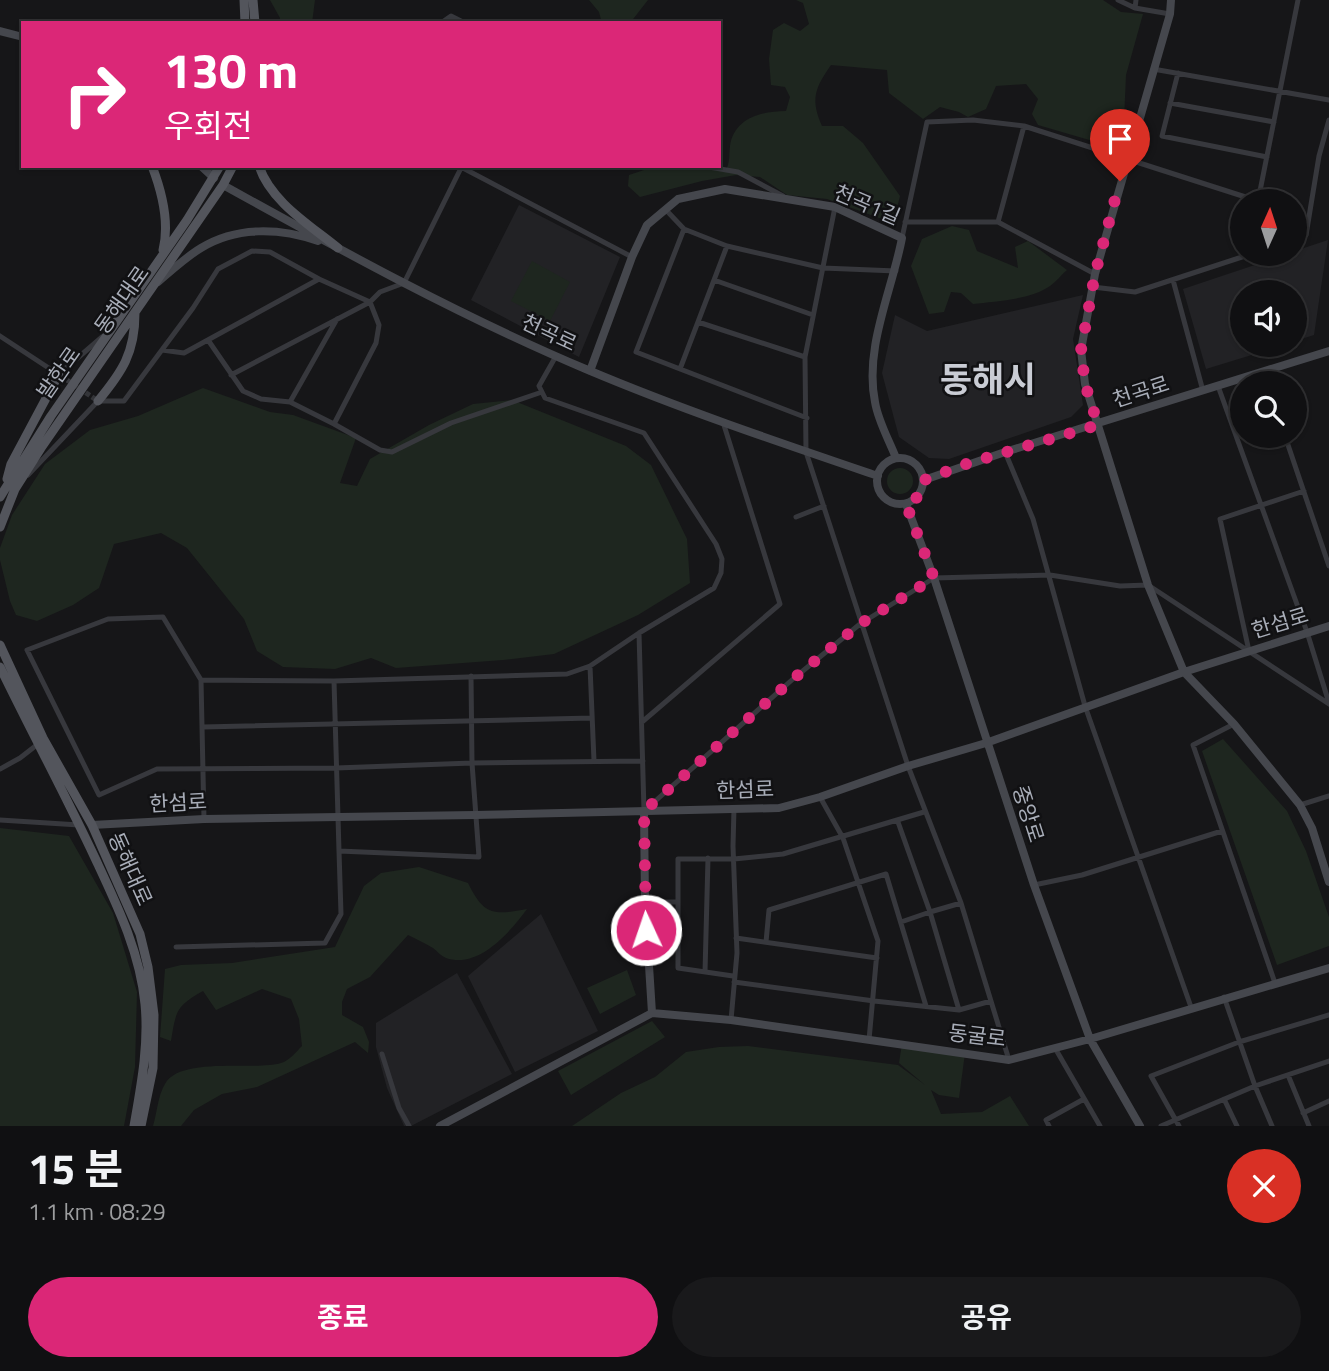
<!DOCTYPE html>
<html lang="ko">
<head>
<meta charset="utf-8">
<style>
  body { margin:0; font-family:"Titillium Web","Noto Sans KR",sans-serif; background:#19191b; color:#f1f3f6; height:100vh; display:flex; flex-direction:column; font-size:26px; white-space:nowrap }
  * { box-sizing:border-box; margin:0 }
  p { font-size:23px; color:#9c9d9f }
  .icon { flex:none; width:38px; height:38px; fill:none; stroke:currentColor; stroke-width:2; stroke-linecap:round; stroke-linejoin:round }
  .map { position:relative; height:1126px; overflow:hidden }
  .sheet { display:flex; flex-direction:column; background:#101012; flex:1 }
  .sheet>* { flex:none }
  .guide { position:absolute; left:21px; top:21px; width:700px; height:147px; border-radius:0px; box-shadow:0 2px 5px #0004,0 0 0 2px #303032; background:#db2777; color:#fff; overflow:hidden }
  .needle { width:46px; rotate:3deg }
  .buttons { position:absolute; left:1230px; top:189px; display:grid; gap:14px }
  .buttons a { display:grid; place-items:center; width:77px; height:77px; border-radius:50%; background:#101012; box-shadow:0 2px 5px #0004,0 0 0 2px #303032; font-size:35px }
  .pin { position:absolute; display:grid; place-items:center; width:60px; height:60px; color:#fff; margin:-72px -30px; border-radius:50% 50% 50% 0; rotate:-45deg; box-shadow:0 0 7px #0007 }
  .pin .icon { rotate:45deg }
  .me { position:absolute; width:77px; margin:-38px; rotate:357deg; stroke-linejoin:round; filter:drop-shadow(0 0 5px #0008) }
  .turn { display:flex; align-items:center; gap:24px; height:147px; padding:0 28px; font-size:32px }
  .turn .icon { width:91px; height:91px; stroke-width:2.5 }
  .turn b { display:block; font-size:49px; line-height:60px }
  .round { display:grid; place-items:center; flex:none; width:74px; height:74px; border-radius:37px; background:#19191b }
  .overview { display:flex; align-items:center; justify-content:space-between; height:119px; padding:0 28px }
  h1 { font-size:42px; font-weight:700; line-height:52px }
  .action { display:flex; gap:14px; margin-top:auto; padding:14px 28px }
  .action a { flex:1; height:80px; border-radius:42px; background:#db2777; color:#fff; font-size:28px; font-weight:700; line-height:80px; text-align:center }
  .action a+a { background:#19191b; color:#f1f3f6 }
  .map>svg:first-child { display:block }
  .built { fill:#222225 }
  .green { fill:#1e261f }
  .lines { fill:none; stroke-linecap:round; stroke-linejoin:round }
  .street-tunnel { stroke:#333438; stroke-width:5; stroke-dasharray:5 2.5; stroke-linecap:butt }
  .street { stroke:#37383d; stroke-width:5 }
  .secondary { stroke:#45474d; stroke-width:8 }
  .primary { stroke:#53555c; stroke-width:9 }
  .route { stroke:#db2777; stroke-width:12; stroke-dasharray:0 21.6 }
  .labels { text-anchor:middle; stroke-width:5; stroke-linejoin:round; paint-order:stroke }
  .street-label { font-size:21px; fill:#a8adb8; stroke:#111113 }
  .town-label { font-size:35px; font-weight:bold; fill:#c9ccd4; stroke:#111113 }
</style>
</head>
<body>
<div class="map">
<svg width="1329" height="1126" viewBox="0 0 1329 1126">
  <rect width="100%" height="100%" fill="#161618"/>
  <path class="built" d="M 519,205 L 620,257 L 579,357 L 471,300 Z
    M 1328,240 L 1314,335 L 1295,341 L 1295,292 L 1242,292 L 1242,345 L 1284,345 L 1206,369 L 1183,289 L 1288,254 L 1295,254 L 1295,251 Z
    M 1083,295 L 1073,339 L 1083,405 L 1071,417 L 949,459 L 929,458 L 899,437 L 882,373 L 895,315 L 927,331 Z
    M 541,914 L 598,1031 L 515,1072 L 468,976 Z
    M 457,973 L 512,1074 L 411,1126 L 404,1126 L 387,1088 L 376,1047 L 376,1023 Z"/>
  <path class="green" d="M 270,0 L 315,0 L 312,23 L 279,23 L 280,18 Z
    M 589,0 L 648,0 L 630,23 L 602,23 L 599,12 Z
    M 796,0 L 1103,0 L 1121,12 L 1143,14 L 1126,75 L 1123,143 L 1103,144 L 1038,125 L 1032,114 L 1038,99 L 1026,84 L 996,86 L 986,109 L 968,117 L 959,112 L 940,107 L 923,119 L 889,93 L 887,70 L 831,65 C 815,88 810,99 822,126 L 843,126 L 863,143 L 900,196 L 893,223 L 827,199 L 787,195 L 760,177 L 736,175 L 702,181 L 640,197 L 628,186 L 629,175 L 656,166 L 727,168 C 730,160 729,154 730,146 C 734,118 762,111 786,111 L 790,97 L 785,87 L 771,85 L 769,59 L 773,30 L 784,23 L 800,31 L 809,24 L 803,3 Z
    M 952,226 L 969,230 L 977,251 L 1018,268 L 1015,247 L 1028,241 L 1067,270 C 1061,275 1056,282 1050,286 C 1030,300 996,301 973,304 L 961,293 L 951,292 L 944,312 L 929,314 L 911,266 L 922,239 Z
    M 532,261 L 570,282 L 550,321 L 511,301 Z
    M 203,388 L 270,412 L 293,415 L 356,438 L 340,483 L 357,486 L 370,459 L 429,425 L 473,404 L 512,400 L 626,446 L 651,465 L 687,539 L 690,583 L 638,615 L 554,654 L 503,660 L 396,668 L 371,658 L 335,669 L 283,667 L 257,651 L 244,619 L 187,548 L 161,533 L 114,544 L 99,588 L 73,605 L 37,621 L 16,615 L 10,601 L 0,560 L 0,548 L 12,515 L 45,464 L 90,430 L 138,416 Z
    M887 481a13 13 0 1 1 26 0a13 13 0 1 1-26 0Z
    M 1223,739 L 1287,811 L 1306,851 L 1329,917 L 1329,946 L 1277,965 L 1202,751 Z
    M 0,828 L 69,836 L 113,913 L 137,992 L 135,1067 L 124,1126 L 0,1126 Z
    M 419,867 L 468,883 C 484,916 494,915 527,909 C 510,932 479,969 446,958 C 441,956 437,951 433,948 C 425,943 416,939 408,935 L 370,977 L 347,989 L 342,1002 L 342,1015 L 363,1027 L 369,1042 L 368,1053 L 355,1042 L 257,1087 L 222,1094 L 194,1110 L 181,1126 L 153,1126 C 157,1113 158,1095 165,1084 C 180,1056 255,1071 281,1063 C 289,1061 296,1052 302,1046 L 299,1019 L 291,999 L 262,989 L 216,1010 L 203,991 C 176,1006 176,1011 171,1041 L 160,1037 L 165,969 L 181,965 L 232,963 L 335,947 L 364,886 L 381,873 Z
    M 627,970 L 636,995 L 600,1014 L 587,988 Z
    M 652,1021 L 665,1037 L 571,1095 L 558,1071 Z
    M 902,1044 L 965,1053 L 959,1098 L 939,1095 L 931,1090 L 941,1114 L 982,1112 L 1010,1096 L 1029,1126 L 572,1126 L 621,1093 L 655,1077 L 686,1052 L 719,1047 L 748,1046 L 898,1065 L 925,1085 L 899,1063 Z"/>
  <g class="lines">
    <path class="street-tunnel" d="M 67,380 L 98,401"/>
    <path class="street" d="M 1118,0 L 1135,8 L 1136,0
      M 1135,8 L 1170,14
      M 441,23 L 451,16 L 465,23
      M 1153,69 L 1329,100
      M 1178,73 L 1162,136 L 1267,157
      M 1170,103 L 1274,122
      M 703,166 L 738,172 L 783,196
      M 461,167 L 632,257
      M 835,207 L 805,357 L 806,452 L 908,766 L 961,903 L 1009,1060
      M 666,210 L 684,229 L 727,246 L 823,268 L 896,271
      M 905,222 L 998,222 L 1095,274
      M 998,222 L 1024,126
      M 684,229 L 636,352 L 807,418
      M 902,238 L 927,122 L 973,120 L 1024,126 L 1258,201 L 1298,0
      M 1295,239 L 1306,235 L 1319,156 L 1329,120
      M 714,280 L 813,315
      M 1173,280 L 1203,391
      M 1093,287 L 1135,292 L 1251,254
      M 698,322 L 805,357
      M 0,336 L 67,380
      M 208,340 L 243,391 L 261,399 L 290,402 L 334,424 L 376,343 L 379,325 L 370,302 L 380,292 L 404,283 L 461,168
      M 162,350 L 184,353 L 319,279
      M 680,369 L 727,246
      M 1264,372 L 1268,383
      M 59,374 L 102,337
      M 231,375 L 370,302
      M 1218,386 L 1307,632 L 1329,703
      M 290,402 L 337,319
      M 334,424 L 380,450 L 392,452 L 451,423 L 542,392
      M 1285,436 L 1329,566
      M 1005,452 L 1033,519 L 1085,706 L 1191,1007
      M 28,475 L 98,401 L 124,401 L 193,308 L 218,269 L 252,251 L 270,252 L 319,279 L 370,302
      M 796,517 L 824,506
      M 639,633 L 644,811
      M 1249,651 L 1220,519 L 1304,491
      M 590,666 L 594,761
      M 201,680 L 163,617 L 108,619 L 27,650 L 99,795 L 157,769 L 336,768 L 472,763 L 643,761
      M 334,681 L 339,851 L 479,857 L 472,763 L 471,676
      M 642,722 L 780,604 L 723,422
      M 1234,724 L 1193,745 L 1275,983
      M 203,727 L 592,718
      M 0,769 L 20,758 L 38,744
      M 820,797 L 843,838 L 878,941 L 869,1040
      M 1300,805 L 1329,796
      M 644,811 L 793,679 L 860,624 L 934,578 L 1050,575 L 1120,586 L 1148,585 L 1329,704
      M 204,819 L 201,680 L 334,681 L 567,674 L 590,666 L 639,633 L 714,588 L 721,573 L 722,559 L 716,544 L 644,433 L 545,398 L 539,386 L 556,356
      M 0,820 L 79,825
      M 898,822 L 930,912 L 901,922
      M 1034,885 L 1082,875 L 1222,831
      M 645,902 L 678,902
      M 736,938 L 877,958
      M 766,942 L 769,910 L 886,874 L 926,1006
      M 176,947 L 325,943 L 341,914 L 339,851
      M 705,972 L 708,858
      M 733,976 L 678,968 L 678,859 L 734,859 L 783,854 L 924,812
      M 734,982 L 874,1001 L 959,1010 L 991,1001
      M 1224,997 L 1255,1086 L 1329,1061
      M 959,1010 L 930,912 L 961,903
      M 731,1020 L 737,953 L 733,846 L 734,808
      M 1055,1048 L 1100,1126
      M 382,1054 L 399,1108 L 409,1126
      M 1288,1075 L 1309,1126
      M 1224,1099 L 1237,1126
      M 1303,1113 L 1329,1101
      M 1049,1126 L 1046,1120 L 1084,1099
      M 1161,1126 L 1255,1086 L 1272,1126
      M 1179,1126 L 1151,1076 L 1239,1042 L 1329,1015"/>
    <path class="secondary" d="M 1171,0 L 1170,14 L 1095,274 L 1081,350 L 1085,384 L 1148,585 L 1184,672 L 1234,724 L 1300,805 L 1312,828 L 1329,882
      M 0,31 L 23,37
      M 201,166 L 214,178
      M 223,185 C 342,251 462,317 588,370 C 683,410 781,443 878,476
      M 158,282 C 172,270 186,257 201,248 C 237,226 280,228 318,241
      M 590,371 L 632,257 L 647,225 L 678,199 L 725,189 L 835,207 L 902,238 C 892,291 864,348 875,402 C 878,421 889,440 896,458
      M877 481a23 23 0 1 1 46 0a23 23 0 1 1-46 0Z
      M 924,480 L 1005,452 L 1329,351
      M 906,504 L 934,578 L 1034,885 L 1090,1039 L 1140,1126
      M 644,811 L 645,902 L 652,1013
      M 92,825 L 204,819 L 475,815 L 779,808 L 820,797 L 908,766 L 986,743 L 1184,672 L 1329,626
      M 440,1126 L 652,1013 L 731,1020 L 1009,1060 L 1090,1039 L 1329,968"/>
    <path class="primary" d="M 244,0 L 245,23
      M 253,0 L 255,23
      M 152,166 C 162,192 170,222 163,250
      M 259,166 C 271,202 310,225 338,248
      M 98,401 C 122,372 135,353 135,313
      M 7,479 L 11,464 L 59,374
      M 0,497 L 51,416 L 187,220 L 220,166
      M 0,527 L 15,489 L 41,448 L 223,185 L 233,166
      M 0,645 L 43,738 L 92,825 L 140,934 L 148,967 L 154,1015 L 153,1068 L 141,1126
      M 0,667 C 31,731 65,794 95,858 C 117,905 140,952 145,1004 C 149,1045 141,1086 134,1126"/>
  </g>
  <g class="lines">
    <path class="route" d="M 646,930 L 644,811 L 793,679 L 860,624 L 934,578 L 906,504 C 917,499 924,493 924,480 L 969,463 L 1098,425 L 1085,384 L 1081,350 L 1095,274 L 1120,181"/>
  </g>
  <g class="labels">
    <g class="street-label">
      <text transform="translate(867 205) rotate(23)" y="7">천곡1길</text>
      <text transform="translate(122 300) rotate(-55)" y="7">동해대로</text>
      <text transform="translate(549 333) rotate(25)" y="7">천곡로</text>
      <text transform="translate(59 373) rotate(-55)" y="7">발한로</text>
      <text transform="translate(1141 392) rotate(-18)" y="7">천곡로</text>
      <text transform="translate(1280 623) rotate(-17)" y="7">한섬로</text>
      <text transform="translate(745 790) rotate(-2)" y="7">한섬로</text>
      <text transform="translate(178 803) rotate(-3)" y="7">한섬로</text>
      <text transform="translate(1028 814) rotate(72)" y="7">중앙로</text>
      <text transform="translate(130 869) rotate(66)" y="7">동해대로</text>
      <text transform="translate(977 1036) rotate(7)" y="7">동굴로</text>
    </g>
    <g class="town-label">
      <text x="988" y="392">동해시</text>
    </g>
  </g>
</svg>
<div class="buttons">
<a><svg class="needle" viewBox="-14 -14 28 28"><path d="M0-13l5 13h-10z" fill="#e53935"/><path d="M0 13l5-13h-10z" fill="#9c9d9f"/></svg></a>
<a><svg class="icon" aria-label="sound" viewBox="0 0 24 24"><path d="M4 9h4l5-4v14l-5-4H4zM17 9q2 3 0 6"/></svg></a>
<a><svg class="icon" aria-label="search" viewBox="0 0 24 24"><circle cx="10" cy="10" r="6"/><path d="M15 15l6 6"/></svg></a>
</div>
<div class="pin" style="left:1120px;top:181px;background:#d93025"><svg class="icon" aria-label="arrive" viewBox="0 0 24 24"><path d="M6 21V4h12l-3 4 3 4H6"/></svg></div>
<svg class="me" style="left:646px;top:930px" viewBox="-20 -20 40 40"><circle r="17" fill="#db2777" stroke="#fff" stroke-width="3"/><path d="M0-11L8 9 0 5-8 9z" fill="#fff"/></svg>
<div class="guide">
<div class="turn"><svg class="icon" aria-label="right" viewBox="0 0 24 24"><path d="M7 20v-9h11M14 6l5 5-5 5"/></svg><div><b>130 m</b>우회전</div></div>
</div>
</div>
<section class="sheet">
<div class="overview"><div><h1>15 분</h1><p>1.1 km · 08:29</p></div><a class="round" style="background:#d93025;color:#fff"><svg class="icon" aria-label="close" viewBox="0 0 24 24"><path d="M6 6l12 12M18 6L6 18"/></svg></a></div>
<div class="action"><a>종료</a><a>공유</a></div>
</section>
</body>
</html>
